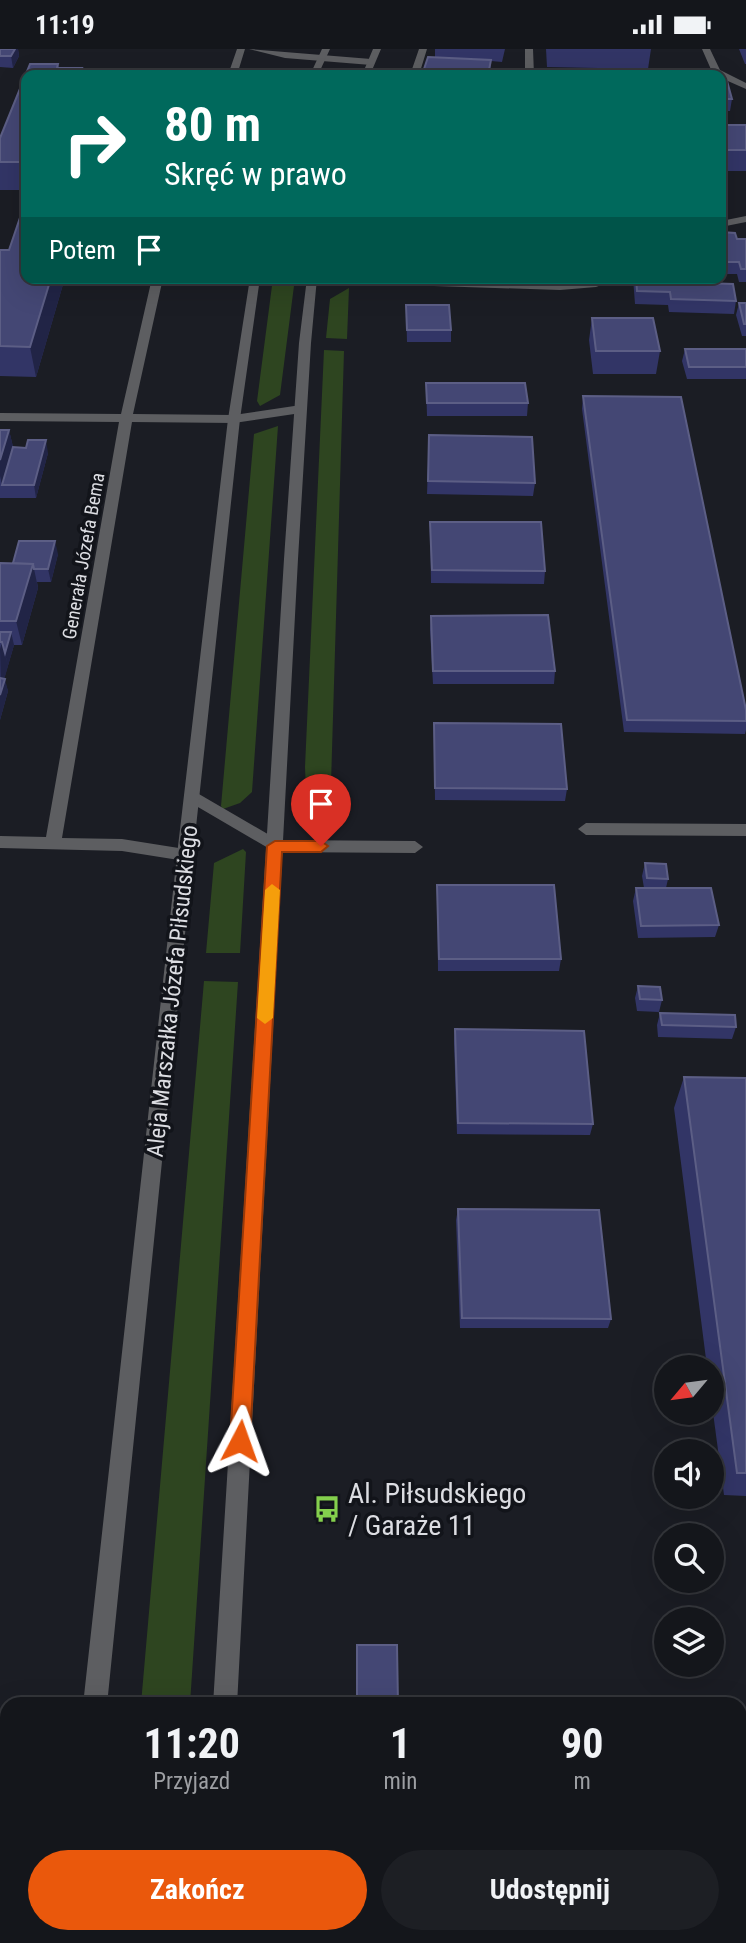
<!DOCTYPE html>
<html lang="pl">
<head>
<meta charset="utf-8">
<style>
  body { margin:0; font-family:"Roboto Condensed",sans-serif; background:#1d1f24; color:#f1f3f6; height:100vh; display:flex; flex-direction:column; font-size:26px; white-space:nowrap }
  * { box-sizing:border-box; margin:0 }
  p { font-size:23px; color:#9d9fa3 }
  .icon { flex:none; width:38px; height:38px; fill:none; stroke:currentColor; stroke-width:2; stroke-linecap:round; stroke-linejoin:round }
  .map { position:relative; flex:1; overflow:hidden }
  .panel { position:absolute; left:0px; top:1648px; width:747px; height:247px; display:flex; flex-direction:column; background:#14161b; border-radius:21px 21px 0 0; box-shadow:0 7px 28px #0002,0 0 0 2px #33353a }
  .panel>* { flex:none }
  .guide { position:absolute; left:21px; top:21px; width:705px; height:214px; border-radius:14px; box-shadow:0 7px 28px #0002,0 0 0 2px #33353a; background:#00695c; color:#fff; overflow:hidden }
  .needle { width:46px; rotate:241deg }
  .fabs { position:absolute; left:654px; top:1306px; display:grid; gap:14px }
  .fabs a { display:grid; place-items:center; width:70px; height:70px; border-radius:50%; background:#14161b; box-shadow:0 7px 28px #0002,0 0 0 2px #33353a; font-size:35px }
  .pin { position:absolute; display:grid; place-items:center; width:60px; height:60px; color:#fff; margin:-72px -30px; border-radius:50% 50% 50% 0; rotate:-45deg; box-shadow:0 0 7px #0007 }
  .pin .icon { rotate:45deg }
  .me { position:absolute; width:77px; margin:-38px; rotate:4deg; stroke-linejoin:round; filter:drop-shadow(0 0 5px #0008) }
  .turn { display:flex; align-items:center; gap:24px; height:147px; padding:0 28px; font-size:32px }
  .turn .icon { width:91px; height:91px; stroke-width:2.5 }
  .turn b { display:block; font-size:49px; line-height:60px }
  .then { display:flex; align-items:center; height:66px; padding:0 28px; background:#0003; gap:14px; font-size:26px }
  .eta { display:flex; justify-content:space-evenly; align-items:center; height:119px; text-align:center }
  .eta b { font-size:42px; font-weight:700; line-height:49px }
  .button { display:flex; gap:14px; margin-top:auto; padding:14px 28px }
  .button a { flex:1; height:80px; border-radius:42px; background:#ea580c; color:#fff; font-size:28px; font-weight:700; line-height:80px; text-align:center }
  .button a+a { background:#1d1f24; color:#f1f3f6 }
  .status { display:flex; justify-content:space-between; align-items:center; height:49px; padding:0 35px; background:#14161b; direction:ltr }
  .status svg { height:19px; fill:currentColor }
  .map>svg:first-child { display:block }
  .green { fill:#2e4520 }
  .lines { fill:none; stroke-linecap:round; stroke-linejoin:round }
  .service { fill:#5d5e61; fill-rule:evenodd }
  .minor { fill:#5d5e61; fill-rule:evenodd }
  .tertiary { fill:#5d5e61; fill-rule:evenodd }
  .wall { fill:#323566 }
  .shaded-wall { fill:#212446 }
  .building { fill:#444774; stroke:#5c5e85; stroke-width:2 }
  .route { fill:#ea580c; stroke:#983908; stroke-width:2 }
  .slow { fill:#f59e0b }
  .labels { text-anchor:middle; stroke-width:7; stroke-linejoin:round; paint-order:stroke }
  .far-street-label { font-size:19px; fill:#dcdde2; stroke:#12141a }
  .street-label { font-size:23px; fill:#dcdde2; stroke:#12141a }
  .near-poi-label { font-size:28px; fill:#dcdde2; stroke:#12141a; text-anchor:start }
</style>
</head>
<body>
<div class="status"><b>11:19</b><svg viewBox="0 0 49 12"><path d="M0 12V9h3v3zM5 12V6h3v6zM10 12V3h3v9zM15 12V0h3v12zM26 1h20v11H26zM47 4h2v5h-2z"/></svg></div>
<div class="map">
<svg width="746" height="1894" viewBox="0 0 746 1894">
  <rect width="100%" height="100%" fill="#1b1d24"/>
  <path class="green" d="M 273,229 L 295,229 L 280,346 L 260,357 L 257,352 Z
    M 349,239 L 347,290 L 326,289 L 330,250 Z
    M 324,301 L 344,302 L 330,768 L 306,741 L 305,718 Z
    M 278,377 L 252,743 L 240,754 L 223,760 L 221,757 L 254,385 Z
    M 243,800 L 246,803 L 240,904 L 206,904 L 214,814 Z
    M 204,932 L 238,933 L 190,1655 L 141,1655 Z"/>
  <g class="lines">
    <path class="service" d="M 419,0 L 427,0 L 419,26 L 410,26 Z
      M 525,0 L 533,0 L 534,26 L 525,26 Z
      M 702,0 L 710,0 L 720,21 L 746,34 L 746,40 L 721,29 L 721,26 L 713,25 Z
      M 192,741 L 278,791 L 415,792 L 423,798 L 415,804 L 275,803 L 186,751 L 184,747 L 186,743 Z
      M 586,774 L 746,775 L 746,787 L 586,786 L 578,780 Z"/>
    <path class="minor" d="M 237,0 L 245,0 L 237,26 L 228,26 Z
      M 249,0 L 371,10 L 375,13 L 371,16 L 285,9 Z
      M 746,167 L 746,173 L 721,178 L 721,172 Z
      M 152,229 L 163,229 L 133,365 L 234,366 L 301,356 L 307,360 L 301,364 L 234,374 L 132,373 L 62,789 L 122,790 L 185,800 L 193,806 L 185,812 L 122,802 L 0,799 L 0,787 L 46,788 L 119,373 L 0,372 L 0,364 L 121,365 Z
      M 390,229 L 560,235 L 620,229 L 596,238 L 560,241 L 312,233 L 307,230 Z"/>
    <path class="tertiary" d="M 322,0 L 330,0 L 318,26 L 310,26 Z
      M 373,0 L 381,0 L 370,26 L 362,26 Z
      M 250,229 L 260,229 L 240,370 L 193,806 L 107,1656 L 83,1656 L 177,806 L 228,370 Z
      M 307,229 L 317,229 L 311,294 L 298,510 L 237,1656 L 213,1656 L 284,510 L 299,294 Z
      M 56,1888 L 82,1888 L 82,1894 L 56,1894 Z
      M 199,1888 L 225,1888 L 225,1894 L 199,1894 Z"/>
  </g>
  <path class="wall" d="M 0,0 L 24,0 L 18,0 L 19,7 L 13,19 L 0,18 Z
    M 435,0 L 505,0 L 502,13 L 491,12 L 490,26 L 423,26 L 423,23 L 435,8 Z
    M 546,0 L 651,0 L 648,20 L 547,18 Z
    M 739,0 L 746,0 L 746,15 L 745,15 Z
    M 30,15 L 58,15 L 59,19 L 82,19 L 83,26 L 26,26 L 26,141 L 0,141 L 0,89 Z
    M 721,32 L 732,50 L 730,62 L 721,62 Z
    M 721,76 L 746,76 L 746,122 L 721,122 Z
    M 721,183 L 737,190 L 746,190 L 746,233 L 739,233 L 737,225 L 722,225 L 721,220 Z
    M 0,201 L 26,229 L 73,229 L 73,232 L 64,232 L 36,328 L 0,327 Z
    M 633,229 L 702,229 L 703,234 L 736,252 L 734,265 L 669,263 L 668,256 L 635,255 Z
    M 739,254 L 746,254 L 746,287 L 742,287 L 736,266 Z
    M 406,256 L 451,281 L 451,293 L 407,293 Z
    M 592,269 L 660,302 L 656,325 L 593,325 L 589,291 Z
    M 685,300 L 746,300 L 746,330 L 687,330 L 682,312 Z
    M 426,334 L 528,354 L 527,367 L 427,367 Z
    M 583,347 L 746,661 L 746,681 L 745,685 L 624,683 L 582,360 Z
    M 0,381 L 9,381 L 13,398 L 48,404 L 36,449 L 0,449 Z
    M 429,386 L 535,434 L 533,447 L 427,445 Z
    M 430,473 L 545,522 L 544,535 L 431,534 Z
    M 58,505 L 51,533 L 37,533 L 38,539 L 22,596 L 14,596 L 4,630 L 8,642 L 0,671 L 0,514 L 13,514 Z
    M 431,567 L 555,622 L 554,635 L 433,635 L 430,580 Z
    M 434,674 L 567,740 L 565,752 L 435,751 Z
    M 645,814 L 668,830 L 666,839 L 719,876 L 715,888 L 638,889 L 633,852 L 636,839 L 644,839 L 642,827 Z
    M 437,836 L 561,910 L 559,922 L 438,922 Z
    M 638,937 L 662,951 L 659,963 L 637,962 L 635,949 Z
    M 660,964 L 736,978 L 732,990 L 658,988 L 657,976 Z
    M 455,980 L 593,1075 L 590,1086 L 457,1085 L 454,992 Z
    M 684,1028 L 746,1029 L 746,1447 L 724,1446 L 712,1356 L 712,1318 L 707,1318 L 674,1059 Z
    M 458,1160 L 611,1270 L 608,1279 L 460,1279 L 456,1171 Z"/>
  <path class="shaded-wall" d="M 15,0 L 18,0 L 19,7 L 13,19 L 11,7 Z
    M 51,229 L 64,229 L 64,232 L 36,328 L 30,298 Z
    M 9,381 L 16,411 L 2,436 L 0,427 L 0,411 Z
    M 46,391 L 48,404 L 36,449 L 34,436 Z
    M 55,492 L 58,505 L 51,533 L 48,520 Z
    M 33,515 L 38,539 L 22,596 L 16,572 Z
    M 11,583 L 14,596 L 8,617 L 5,604 Z
    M 2,593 L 8,617 L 1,642 L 0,600 Z
    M 5,630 L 8,642 L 0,671 L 0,646 Z"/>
  <path class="building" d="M 0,0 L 15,0 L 11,7 L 0,7 Z
    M 428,8 L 491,11 L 488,26 L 423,23 Z
    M 30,15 L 58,15 L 57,19 L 82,19 L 79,26 L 26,26 L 26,113 L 0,113 L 0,89 Z
    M 721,32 L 727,32 L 732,50 L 721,50 Z
    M 721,76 L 746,76 L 746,101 L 721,101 Z
    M 26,151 L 26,229 L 51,229 L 30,298 L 0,297 L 0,201 L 9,201 Z
    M 721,183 L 735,184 L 737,190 L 746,190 L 746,220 L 741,220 L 739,213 L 725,213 L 723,205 L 721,205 Z
    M 636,229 L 702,229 L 703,234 L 733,235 L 736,252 L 671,250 L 670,243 L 637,242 Z
    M 739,254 L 746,254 L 746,275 L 744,275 Z
    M 406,256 L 449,256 L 451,281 L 407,281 Z
    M 592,269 L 653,269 L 660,302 L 596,302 Z
    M 685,300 L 746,300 L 746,318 L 689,318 Z
    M 426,334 L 525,334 L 528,354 L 427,354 Z
    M 583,347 L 681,348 L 746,661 L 746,672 L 627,671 Z
    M 0,381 L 9,381 L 0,411 Z
    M 429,386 L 532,388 L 535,434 L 428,432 Z
    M 28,391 L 46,391 L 34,436 L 2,436 L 13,398 L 26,399 Z
    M 430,473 L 541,473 L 545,522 L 432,521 Z
    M 19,492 L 55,492 L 48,520 L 34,520 L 33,515 L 13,514 Z
    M 0,514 L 33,515 L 16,572 L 0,572 Z
    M 548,566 L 555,622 L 433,622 L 431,567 Z
    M 0,583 L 11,583 L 5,604 L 2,593 L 0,593 Z
    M 0,629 L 5,630 L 0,646 Z
    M 434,674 L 561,675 L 567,740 L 435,739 Z
    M 645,814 L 666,815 L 668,830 L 647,829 Z
    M 437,836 L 554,836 L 561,910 L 439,910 Z
    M 636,839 L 711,839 L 719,876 L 641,877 Z
    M 638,937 L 660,938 L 662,951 L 640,950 Z
    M 660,964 L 735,966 L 736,978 L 662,976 Z
    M 455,980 L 584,982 L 593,1075 L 458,1074 Z
    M 684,1028 L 746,1029 L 746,1424 L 737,1424 Z
    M 458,1160 L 599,1161 L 611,1270 L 462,1269 Z
    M 357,1596 L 397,1596 L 398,1656 L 357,1656 Z"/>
  <path class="route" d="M 275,792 L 321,792 L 328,797 L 321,803 L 282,803 L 250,1392 L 247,1399 L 240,1401 L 233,1399 L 230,1392 L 267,797 Z"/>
  <path class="slow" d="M 272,835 L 280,841 L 273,969 L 265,975 L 257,969 L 265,841 Z"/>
  <defs>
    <symbol id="bus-bare" viewBox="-9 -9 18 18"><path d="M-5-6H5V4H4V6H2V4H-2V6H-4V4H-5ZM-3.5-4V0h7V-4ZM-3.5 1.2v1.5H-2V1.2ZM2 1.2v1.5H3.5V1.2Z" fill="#84cf4d" stroke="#12141a" stroke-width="2.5" paint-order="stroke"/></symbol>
  </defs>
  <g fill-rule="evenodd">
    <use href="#bus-bare" x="308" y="1441" width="38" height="38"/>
  </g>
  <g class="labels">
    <g class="far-street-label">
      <text transform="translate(83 507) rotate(-80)" y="7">Generała Józefa Bema</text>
    </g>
    <g class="street-label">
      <text transform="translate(172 942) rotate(-84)" y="8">Aleja Marszałka Józefa Piłsudskiego</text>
    </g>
    <g class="near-poi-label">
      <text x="348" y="1454">Al. Piłsudskiego<tspan x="348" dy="32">/ Garaże 11</tspan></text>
    </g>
  </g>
</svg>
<div class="fabs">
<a><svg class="needle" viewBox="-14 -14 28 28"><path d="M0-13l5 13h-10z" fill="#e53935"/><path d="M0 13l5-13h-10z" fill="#9d9fa3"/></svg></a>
<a><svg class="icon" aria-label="sound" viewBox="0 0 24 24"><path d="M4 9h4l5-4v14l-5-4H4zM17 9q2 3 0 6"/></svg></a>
<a><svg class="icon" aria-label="search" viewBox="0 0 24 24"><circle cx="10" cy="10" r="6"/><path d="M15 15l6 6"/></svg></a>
<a><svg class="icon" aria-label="layers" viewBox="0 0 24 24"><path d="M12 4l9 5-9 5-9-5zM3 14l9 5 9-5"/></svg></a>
</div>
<div class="pin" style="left:321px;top:797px;background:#d93025"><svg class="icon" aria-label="arrive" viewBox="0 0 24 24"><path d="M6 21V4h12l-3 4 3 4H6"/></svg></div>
<svg class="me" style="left:240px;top:1392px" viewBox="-20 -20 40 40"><path d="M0-17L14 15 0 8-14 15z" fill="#ea580c" stroke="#fff" stroke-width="4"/></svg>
<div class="guide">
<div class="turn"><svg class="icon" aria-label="right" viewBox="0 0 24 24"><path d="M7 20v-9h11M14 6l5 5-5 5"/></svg><div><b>80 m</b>Skręć w prawo</div></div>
<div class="then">Potem<svg class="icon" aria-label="arrive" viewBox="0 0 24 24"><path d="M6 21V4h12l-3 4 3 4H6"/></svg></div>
</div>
<section class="panel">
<div class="eta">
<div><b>11:20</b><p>Przyjazd</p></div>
<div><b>1</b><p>min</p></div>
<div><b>90</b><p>m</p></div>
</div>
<div class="button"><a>Zakończ</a><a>Udostępnij</a></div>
</section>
</div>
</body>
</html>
